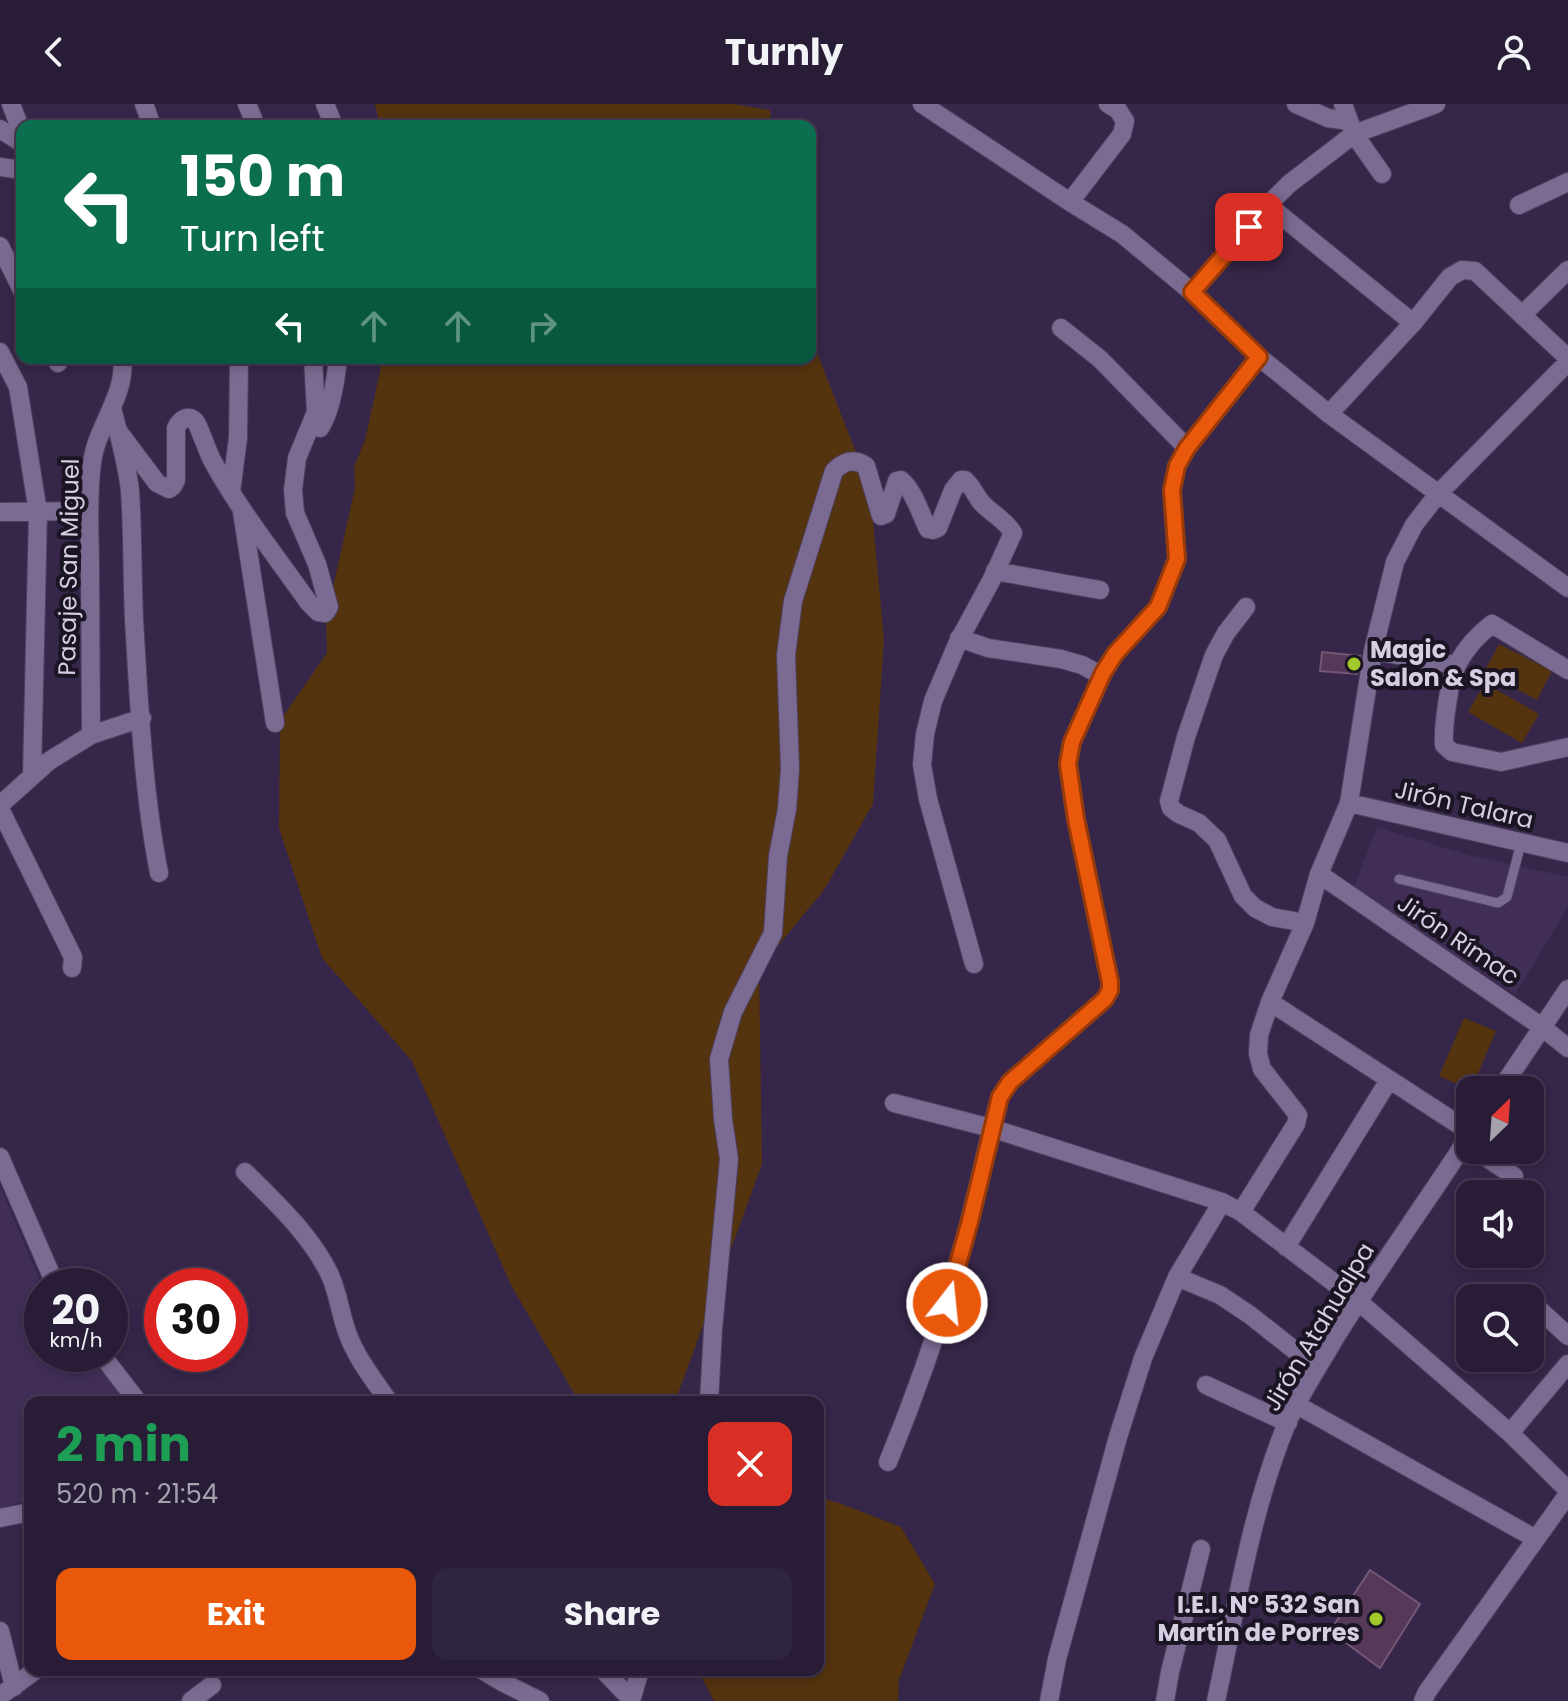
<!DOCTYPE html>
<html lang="en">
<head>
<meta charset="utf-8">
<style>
  body { margin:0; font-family:Poppins,sans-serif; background:#30253f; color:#f1f3f6; height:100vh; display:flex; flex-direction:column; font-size:30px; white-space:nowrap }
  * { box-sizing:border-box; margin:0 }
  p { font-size:26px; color:#a5a1ad }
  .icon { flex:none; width:44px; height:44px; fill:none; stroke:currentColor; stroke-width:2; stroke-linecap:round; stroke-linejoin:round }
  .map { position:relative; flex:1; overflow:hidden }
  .side { position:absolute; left:24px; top:1292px; width:800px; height:280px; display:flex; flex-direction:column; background:#281c37; border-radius:16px; box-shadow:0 4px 12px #0003,0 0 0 2px #443a52 }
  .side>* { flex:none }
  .hud { position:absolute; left:16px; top:16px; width:800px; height:244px; border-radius:16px; box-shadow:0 4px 12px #0003,0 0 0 2px #443a52; background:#0b6e4f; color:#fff; overflow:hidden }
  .needle { width:52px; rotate:25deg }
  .buttons { position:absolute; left:1456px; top:972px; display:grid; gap:16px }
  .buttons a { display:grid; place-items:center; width:88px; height:88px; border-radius:16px; background:#281c37; box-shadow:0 4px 12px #0003,0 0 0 2px #443a52; font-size:40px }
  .speed { position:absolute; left:24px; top:1164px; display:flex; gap:16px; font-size:40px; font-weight:700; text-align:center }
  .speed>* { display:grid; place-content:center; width:104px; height:104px; border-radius:50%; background:#281c37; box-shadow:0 4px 12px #0003,0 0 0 2px #443a52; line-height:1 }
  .speed small { font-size:20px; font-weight:400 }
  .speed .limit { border:12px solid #d22; background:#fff; color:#111 }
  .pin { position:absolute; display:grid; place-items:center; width:68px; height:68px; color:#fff; margin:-34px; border-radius:16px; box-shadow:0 4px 12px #0006 }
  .me { position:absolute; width:88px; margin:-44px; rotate:16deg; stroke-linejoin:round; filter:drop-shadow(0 0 6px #0008) }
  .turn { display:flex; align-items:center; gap:28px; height:168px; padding:0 32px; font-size:36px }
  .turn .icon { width:104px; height:104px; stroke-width:2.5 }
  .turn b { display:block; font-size:56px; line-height:68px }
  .lanes { display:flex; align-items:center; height:76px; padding:0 32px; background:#0003; justify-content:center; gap:40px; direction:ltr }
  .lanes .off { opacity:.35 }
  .round { display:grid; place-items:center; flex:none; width:84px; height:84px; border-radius:16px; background:#30253f }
  .overview { display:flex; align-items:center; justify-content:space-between; height:136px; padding:0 32px }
  h1 { font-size:48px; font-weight:700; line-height:60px; color:#1e9e55 }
  .cta { display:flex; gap:16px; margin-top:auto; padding:16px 32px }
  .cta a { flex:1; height:92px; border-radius:16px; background:#ea580c; color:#fff; font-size:32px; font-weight:700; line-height:92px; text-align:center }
  .cta a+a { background:#30253f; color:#f1f3f6 }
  header { display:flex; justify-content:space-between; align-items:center; height:104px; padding:0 32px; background:#281c37; font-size:36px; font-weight:700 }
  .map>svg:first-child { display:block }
  .built { fill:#412e57 }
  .green { fill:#54330f }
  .building { fill:#563958; stroke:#745677; stroke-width:2 }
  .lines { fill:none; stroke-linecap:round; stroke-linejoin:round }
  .service-casing { stroke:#4e405d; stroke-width:11 }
  .minor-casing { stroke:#4e405d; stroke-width:20 }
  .service { stroke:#7b6b92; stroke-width:9 }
  .minor { stroke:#7b6b92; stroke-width:18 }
  .route-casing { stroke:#983908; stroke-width:20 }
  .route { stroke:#ea580c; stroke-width:14 }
  .poi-dot { fill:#a0ca2c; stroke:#1a1423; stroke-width:3 }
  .labels { text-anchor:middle; stroke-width:8; stroke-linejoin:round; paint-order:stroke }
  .street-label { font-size:24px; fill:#d6cee3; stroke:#1a1423 }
  .poi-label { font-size:24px; font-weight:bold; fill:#d6cee3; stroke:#1a1423; text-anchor:start }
</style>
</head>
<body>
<header><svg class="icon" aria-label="back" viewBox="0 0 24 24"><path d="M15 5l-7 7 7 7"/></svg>Turnly<svg class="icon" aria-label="person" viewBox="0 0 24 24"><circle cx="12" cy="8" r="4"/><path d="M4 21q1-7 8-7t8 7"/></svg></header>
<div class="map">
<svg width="1568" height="1597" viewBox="0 0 1568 1597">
  <rect width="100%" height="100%" fill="#362649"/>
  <path class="built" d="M 1377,723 L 1468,751 L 1568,773 L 1568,803 L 1515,890 L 1353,786 Z
    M 0,1082 L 42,1182 L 42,1250 L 90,1250 L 127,1298 L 30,1298 L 30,1395 L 0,1404 Z"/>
  <path class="green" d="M 375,0 L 733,0 L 770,6 L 771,22 L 380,22 Z
    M 810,231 L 870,384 L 884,536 L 873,700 L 824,786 L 759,865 L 762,1060 L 675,1298 L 579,1298 L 511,1181 L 412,957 L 322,854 L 279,724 L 280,617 L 327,549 L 326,515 L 355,384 L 354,363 L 365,336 L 383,254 L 810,254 Z
    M 1499,540 L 1552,567 L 1537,596 L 1484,568 Z
    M 1485,579 L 1539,610 L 1522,639 L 1468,608 Z
    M 1464,914 L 1496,927 L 1471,986 L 1439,972 Z
    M 818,1393 L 839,1399 L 901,1423 L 935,1480 L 899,1576 L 898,1597 L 714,1597 L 698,1566 L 818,1566 Z"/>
  <path class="building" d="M 1322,548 L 1360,552 L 1357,570 L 1320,567 Z
    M 1370,1466 L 1420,1500 L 1380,1564 L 1330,1527 Z"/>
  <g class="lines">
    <defs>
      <path id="service" d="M 1399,775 L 1498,799 L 1507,793 L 1521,739"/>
      <path id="minor" d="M 11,0 L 22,29
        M 144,0 L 152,22
        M 247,0 L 256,22
        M 325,0 L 334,22
        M 922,0 L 1070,98 L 1122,130 L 1192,188 L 1259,253 L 1329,310 L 1568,484
        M 1296,0 L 1328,14 L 1349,17
        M 1343,0 L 1354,30 L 1382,70
        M 0,25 L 22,39
        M 0,63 L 22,66
        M 1070,98 L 1122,30 L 1125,17 L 1118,6 L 1108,0
        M 1268,101 L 1413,219
        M 1519,101 L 1568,78
        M 0,142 L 22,186
        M 1192,188 L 1268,101 L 1289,80 L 1354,30 L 1436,0
        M 1522,211 L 1568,166
        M 1061,224 L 1100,255 L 1187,344
        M 0,248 L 18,283 L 38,408 L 32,671
        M 56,254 L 58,259
        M 112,304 C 119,331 127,359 130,387 C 133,430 132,472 134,515 C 139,599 143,687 159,769
        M 1329,310 L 1413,219 L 1450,173 L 1462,166 L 1475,167 L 1568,254
        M 320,324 C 331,307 336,274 338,254
        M 118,327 L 157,379 L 169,385 L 173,382 L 176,376 L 176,324 C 180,316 187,310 195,317 C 198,319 208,349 212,356 C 239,406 276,452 309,499 L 318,508 L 325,509 L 329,503 L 317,460 L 295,409 L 293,386 L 297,354 L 316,308 L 313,254
        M 231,388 L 238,334 L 239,254
        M 0,408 L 89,407
        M 242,408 L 275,619
        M 995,467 L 1100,486
        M 1246,503 L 1226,529 L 1214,551 L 1186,633 L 1169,697 L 1171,704 L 1179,710 L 1199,719 L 1217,736 L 1243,792 L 1255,804 L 1272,813 L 1305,819
        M 959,534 L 988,544 L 1061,555 L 1082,561 L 1102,572
        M 1373,547 L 1456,561
        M 1568,566 L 1492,520 C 1479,530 1466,544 1458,559 C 1449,575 1443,622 1444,641 L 1452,648 L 1501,658 L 1568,643
        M 91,631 C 91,576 90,520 90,464 C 90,430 87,394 92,359 C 96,323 127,291 122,254
        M 1349,699 L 1568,749
        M 0,701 L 49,657 L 91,631 L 142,614
        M 0,705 L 73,853 L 72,864
        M 1319,770 L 1542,923 L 1568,944
        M 1270,898 L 1470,1028
        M 1500,986 L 1568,885
        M 894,999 L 991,1024 L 1222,1098 L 1241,1108 L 1358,1197 L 1510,1329 L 1568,1386
        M 1475,1046 L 1514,1072
        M 0,1053 L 56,1182
        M 245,1068 C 275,1098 310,1130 329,1169 C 338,1187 340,1209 347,1228 C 356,1254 374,1276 389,1298
        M 1241,1108 L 1296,1020 L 1298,1011 L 1262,965 L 1258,950 L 1259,931 L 1270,898 L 1305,819 L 1319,770 L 1349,699 L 1373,547 L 1395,458 L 1414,421 L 1438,390 L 1568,258
        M 1286,1143 L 1389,976
        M 1177,1173 L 1220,1191 L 1250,1211 L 1317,1264
        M 1530,1197 L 1568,1232
        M 101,1250 L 138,1298
        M 1206,1281 L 1288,1319
        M 709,1298 L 713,1225 L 729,1055 L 723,1015 L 719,955 L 733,908 L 773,829 L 778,752 L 787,705 L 790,665 L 786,551 L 793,497 L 834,367 C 844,357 854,354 866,362 L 881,412 L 886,410 L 897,377 L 901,376 C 914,387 920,409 928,425 L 933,426 L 938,424 L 953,386 L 961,376 L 965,376 C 972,382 975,390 980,397 C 990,409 1006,416 1013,429 L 992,475 L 958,538 L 933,597 L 925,630 L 922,661 L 928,695 L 974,860
        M 1297,1301 L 1536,1435
        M 1510,1329 L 1568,1260
        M 888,1358 C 920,1280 947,1201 969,1119 C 980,1077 988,1035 1000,993 L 1010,978 L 1105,895 L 1110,886 L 1110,878 L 1076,715 L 1068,660 L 1072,638 L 1103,569 L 1115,550 L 1158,503 L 1177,455 L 1172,386 L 1177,362 L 1187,344 L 1259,253
        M 0,1414 L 30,1408
        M 0,1527 L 14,1583
        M 482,1566 L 502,1578 L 540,1597
        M 603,1566 L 631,1595
        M 0,1592 L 36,1566
        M 191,1597 L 212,1581
        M 631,1597 L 640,1566
        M 1049,1597 L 1057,1555 L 1118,1333 L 1143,1254 L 1177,1173 L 1222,1098
        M 1165,1597 L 1170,1568 L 1201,1445
        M 1216,1597 C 1236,1505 1251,1406 1287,1319 C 1300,1290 1319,1262 1335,1234 C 1378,1165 1426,1099 1470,1031
        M 1423,1597 L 1427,1588 L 1568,1390"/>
    </defs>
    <use href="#service" class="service-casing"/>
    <use href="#minor" class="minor-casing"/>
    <use href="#service" class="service"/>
    <use href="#minor" class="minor"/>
  </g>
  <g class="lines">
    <defs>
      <path id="route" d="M 947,1199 L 970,1117 L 1000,993 L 1010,978 L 1105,895 L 1110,886 L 1110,878 L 1076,715 L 1068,660 L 1072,638 L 1103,569 L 1115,550 L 1158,503 L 1177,455 L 1172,386 L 1177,362 L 1187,344 L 1259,253 L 1192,188 L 1249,123"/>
    </defs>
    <use href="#route" class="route-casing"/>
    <use href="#route" class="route"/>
  </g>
  <g class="poi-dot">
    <circle cx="1354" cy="560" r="8"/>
    <circle cx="1376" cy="1515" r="8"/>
  </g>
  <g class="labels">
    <g class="street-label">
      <text transform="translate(69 463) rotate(-89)" y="8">Pasaje San Miguel</text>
      <text transform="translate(1464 701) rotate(13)" y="8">Jirón Talara</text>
      <text transform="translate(1458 836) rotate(34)" y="8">Jirón Rímac</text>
      <text transform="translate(1319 1223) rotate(-59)" y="8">Jirón Atahualpa</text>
    </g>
    <g class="poi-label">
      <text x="1370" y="554">Magic<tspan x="1370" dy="28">Salon &amp; Spa</tspan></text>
      <text x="1360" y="1509" text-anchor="end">I.E.I. N° 532 San<tspan x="1360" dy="28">Martín de Porres</tspan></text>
    </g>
  </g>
</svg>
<div class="buttons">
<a><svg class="needle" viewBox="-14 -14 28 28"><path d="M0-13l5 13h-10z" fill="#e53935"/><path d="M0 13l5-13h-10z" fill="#a5a1ad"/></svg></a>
<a><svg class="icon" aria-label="sound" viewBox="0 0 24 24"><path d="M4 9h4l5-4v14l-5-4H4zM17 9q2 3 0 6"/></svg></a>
<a><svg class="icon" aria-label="search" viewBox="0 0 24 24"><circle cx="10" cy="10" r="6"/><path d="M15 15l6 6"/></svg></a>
</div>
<div class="speed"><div>20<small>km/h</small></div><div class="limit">30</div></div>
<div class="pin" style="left:1249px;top:123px;background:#d93025"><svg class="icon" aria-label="arrive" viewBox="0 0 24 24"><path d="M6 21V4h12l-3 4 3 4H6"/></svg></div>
<svg class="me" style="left:947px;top:1199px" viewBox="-20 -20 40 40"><circle r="17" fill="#ea580c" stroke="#fff" stroke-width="3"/><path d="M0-11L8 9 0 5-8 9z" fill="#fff"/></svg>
<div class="hud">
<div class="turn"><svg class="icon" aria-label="left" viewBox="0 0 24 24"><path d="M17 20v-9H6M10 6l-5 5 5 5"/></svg><div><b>150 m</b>Turn left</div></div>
<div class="lanes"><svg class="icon" aria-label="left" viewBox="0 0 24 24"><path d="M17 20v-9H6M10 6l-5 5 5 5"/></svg><svg class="icon off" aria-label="ahead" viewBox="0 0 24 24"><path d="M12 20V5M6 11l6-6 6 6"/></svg><svg class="icon off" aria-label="ahead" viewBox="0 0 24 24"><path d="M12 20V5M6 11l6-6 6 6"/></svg><svg class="icon off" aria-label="right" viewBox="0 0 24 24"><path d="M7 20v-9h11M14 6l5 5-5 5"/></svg></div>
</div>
<section class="side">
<div class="overview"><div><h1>2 min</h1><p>520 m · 21:54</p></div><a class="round" style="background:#d93025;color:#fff"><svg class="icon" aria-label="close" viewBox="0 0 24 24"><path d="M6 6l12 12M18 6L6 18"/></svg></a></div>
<div class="cta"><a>Exit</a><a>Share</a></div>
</section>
</div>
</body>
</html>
